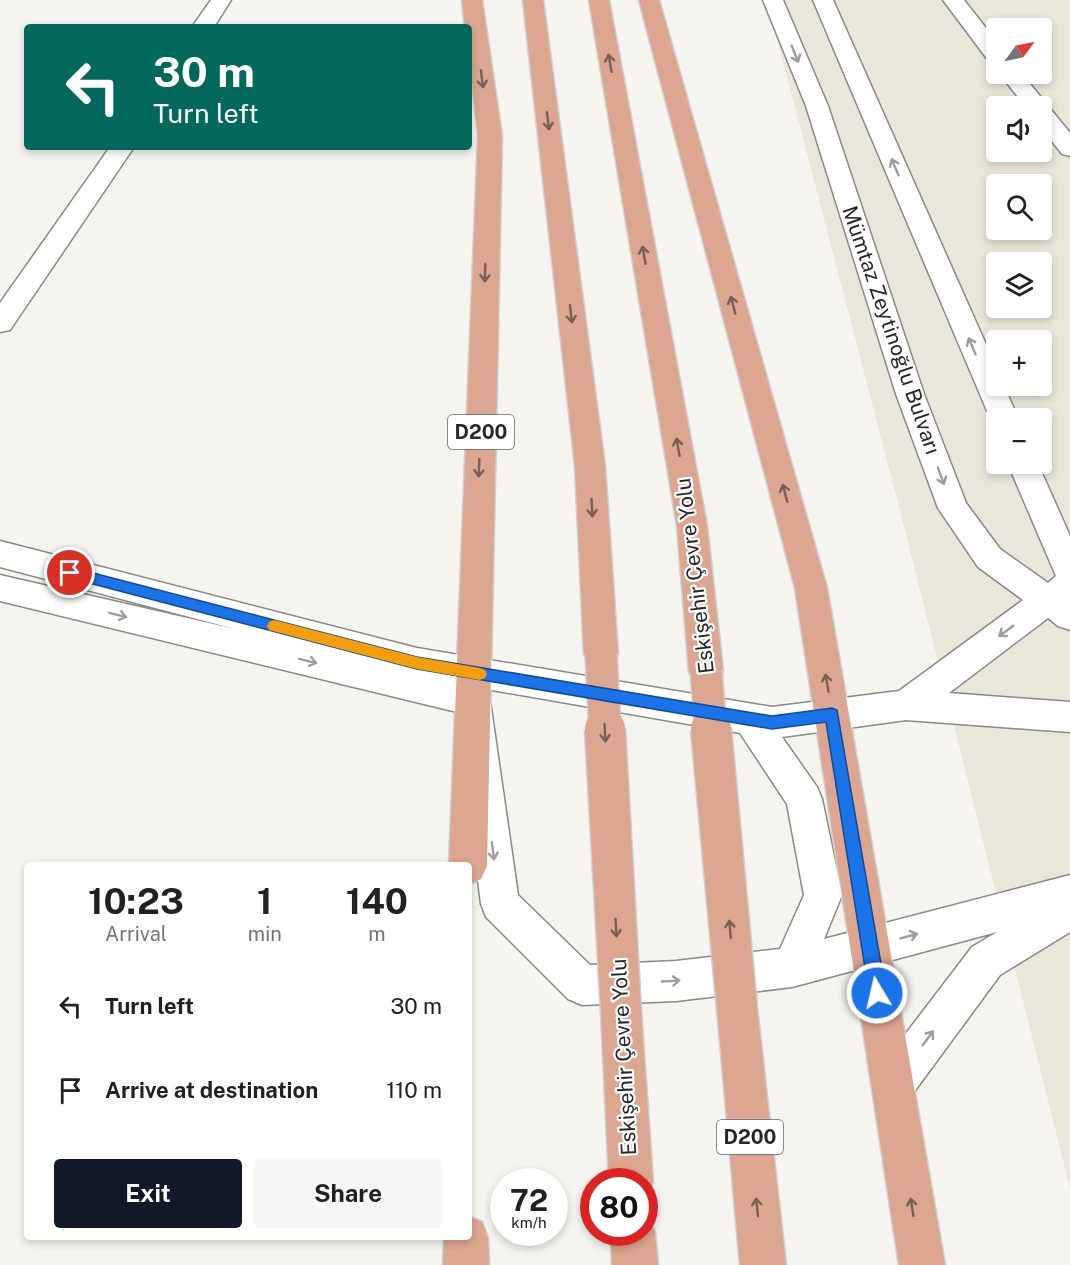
<!DOCTYPE html>
<html lang="en">
<head>
<meta charset="utf-8">
<style>
  body { margin:0; font-family:"Public Sans",sans-serif; background:#f6f6f6; color:#202124; height:100vh; display:flex; flex-direction:column; font-size:22px; white-space:nowrap }
  * { box-sizing:border-box; margin:0 }
  p { font-size:20px; color:#757577 }
  .icon { flex:none; width:33px; height:33px; fill:none; stroke:currentColor; stroke-width:2; stroke-linecap:round; stroke-linejoin:round }
  .map { position:relative; flex:1; overflow:hidden }
  .side { position:absolute; left:24px; top:862px; width:448px; height:378px; display:flex; flex-direction:column; background:#fff; border-radius:6px; box-shadow:0 3px 9px #0003 }
  .side>* { flex:none }
  .banner { position:absolute; left:24px; top:24px; width:448px; height:126px; border-radius:6px; box-shadow:0 3px 9px #0003; background:#00695c; color:#fff; overflow:hidden }
  .needle { width:39px; rotate:57deg }
  .buttons { position:absolute; left:986px; top:18px; display:grid; gap:12px }
  .buttons a { display:grid; place-items:center; width:66px; height:66px; border-radius:6px; background:#fff; box-shadow:0 3px 9px #0003; font-size:30px }
  .speed { position:absolute; left:490px; top:1168px; display:flex; gap:12px; font-size:30px; font-weight:700; text-align:center }
  .speed>* { display:grid; place-content:center; width:78px; height:78px; border-radius:50%; background:#fff; box-shadow:0 3px 9px #0003; line-height:1 }
  .speed small { font-size:15px; font-weight:400 }
  .speed .limit { border:9px solid #d22; background:#fff; color:#111 }
  .pin { position:absolute; display:grid; place-items:center; width:51px; height:51px; color:#fff; margin:-26px; border:3px solid #fff; border-radius:50%; box-shadow:0 2px 6px #0007 }
  .me { position:absolute; width:66px; margin:-33px; rotate:351deg; stroke-linejoin:round; filter:drop-shadow(0 0 4px #0008) }
  .turn { display:flex; align-items:center; gap:21px; height:126px; padding:0 30px; font-size:27px }
  .turn .icon { width:78px; height:78px; stroke-width:2.5 }
  .turn b { display:block; font-size:42px; line-height:51px }
  .eta { display:flex; justify-content:space-evenly; align-items:center; height:102px; text-align:center }
  .eta b { font-size:36px; font-weight:700; line-height:42px }
  .action { display:flex; gap:12px; margin-top:auto; padding:12px 30px }
  .action a { flex:1; height:69px; border-radius:6px; background:#111827; color:#fff; font-size:24px; font-weight:700; line-height:69px; text-align:center }
  .action a+a { background:#f6f6f6; color:#202124 }
  ul { padding:0; list-style:none }
  li { display:flex; align-items:center; gap:18px; height:84px; padding:0 30px }
  li div { flex:1 }
  li b { display:block; font-size:22px }
  li em { font-style:normal }
  .map>svg:first-child { display:block }
  .built { fill:#eae7da; fill-rule:evenodd }
  .lines { fill:none; stroke-linecap:round; stroke-linejoin:round }
  .minor-casing { stroke:#8a8984; stroke-width:3 }
  .tertiary-casing { stroke:#8a8984; stroke-width:3 }
  .trunk-casing { stroke:#cfcfcf; stroke-width:3 }
  .minor { fill:#fff; fill-rule:evenodd }
  .tertiary { fill:#fff; fill-rule:evenodd }
  .trunk { fill:#dca690; fill-rule:evenodd }
  .trunk-bridge-far1-casing { stroke:#cfcfcf; stroke-width:34; stroke-linecap:butt }
  .trunk-bridge-casing { stroke:#cfcfcf; stroke-width:43; stroke-linecap:butt }
  .trunk-bridge-far1 { stroke:#dca690; stroke-width:31 }
  .trunk-bridge { stroke:#dca690; stroke-width:40 }
  .oneway { stroke:#9e9d9c }
  .oneway2 { stroke:#786055 }
  .route { fill:#1a73e8; stroke:#114b97; stroke-width:1.5 }
  .slow { fill:#f59e0b }
  .labels { text-anchor:middle; stroke-width:4.5; stroke-linejoin:round; paint-order:stroke }
  .shield { fill:#fff; stroke:#686766; stroke-width:1.5 }
  .shield-label { font-size:20px; font-weight:bold; fill:#272624 }
  .street-label { font-size:21px; fill:#272624; stroke:#fff }
</style>
</head>
<body>
<div class="map">
<svg width="1070" height="1265" viewBox="0 0 1070 1265">
  <rect width="100%" height="100%" fill="#f5f4ef"/>
  <path class="built" d="M 767,0 L 1070,0 L 1070,1188 L 898,503 ZM 996,28 L 1041,28 L 1041,74 L 996,74 ZM 996,106 L 1041,106 L 1041,152 L 996,152 ZM 996,184 L 1041,184 L 1041,230 L 996,230 ZM 996,262 L 1041,262 L 1041,308 L 996,308 ZM 996,340 L 1041,340 L 1041,386 L 996,386 ZM 996,418 L 1041,418 L 1041,464 L 996,464 Z"/>
  <g class="lines">
    <defs>
      <path id="minor" d="M 763,0 L 783,0 L 828,106 L 924,394 L 966,503 L 1000,549 L 1048,583 L 1056,576 L 1008,464 L 1038,464 L 1070,536 L 1070,630 L 1058,626 L 1048,618 L 949,693 L 1070,702 L 1070,732 L 906,720 L 782,737 L 817,787 L 822,799 L 842,895 L 824,939 L 1070,875 L 1070,932 L 1000,975 L 908,1100 L 893,1106 L 878,1100 L 872,1085 L 878,1070 L 972,947 L 997,932 L 792,987 L 676,1001 L 582,1005 L 568,999 L 486,917 L 481,904 L 457,712 L 0,601 L 0,575 L 235,629 L 0,567 L 0,541 L 417,648 L 772,707 L 899,691 L 1023,600 L 978,567 L 938,508 L 896,394 L 806,106 ZM 480,688 L 740,733 L 787,804 L 804,895 L 780,949 L 676,961 L 590,965 L 518,895 L 490,701 L 485,690 Z
        M 813,0 L 833,0 L 996,367 L 996,386 L 1004,386 L 1018,418 L 996,418 L 996,426 L 990,418 Z
        M 943,0 L 964,0 L 996,41 L 996,62 L 988,60 Z
        M 1000,74 L 1022,74 L 1070,133 L 1070,156 L 1062,154 L 1041,127 L 1041,106 L 1025,106 Z"/>
      <path id="tertiary" d="M 211,0 L 231,0 L 214,27 L 192,27 Z
        M 110,147 L 134,147 L 10,330 L 0,332 L 0,303 Z"/>
      <path id="trunk" d="M 462,0 L 482,0 L 502,136 L 487,866 L 481,879 L 470,884 L 470,866 L 449,866 L 478,136 L 470,64 L 470,27 L 465,27 Z
        M 523,0 L 543,0 L 605,466 L 618,654 L 613,664 L 601,668 L 589,664 L 584,654 L 575,466 Z
        M 589,0 L 609,0 L 707,526 L 723,671 L 718,681 L 706,686 L 694,681 L 689,671 L 677,526 Z
        M 639,0 L 659,0 L 827,588 L 945,1265 L 899,1265 L 795,588 Z
        M 737,988 L 751,994 L 757,1008 L 786,1265 L 740,1265 L 717,1008 L 723,994 Z
        M 621,991 L 635,997 L 641,1011 L 653,1182 L 645,1198 L 645,1182 L 609,1182 L 601,1011 L 607,997 Z
        M 645,1216 L 649,1217 L 655,1233 L 658,1265 L 612,1265 L 611,1233 L 645,1233 Z
        M 470,1217 L 482,1222 L 488,1238 L 489,1265 L 443,1265 L 444,1238 L 470,1238 Z"/>
    </defs>
    <use href="#minor" class="minor-casing"/>
    <use href="#tertiary" class="tertiary-casing"/>
    <use href="#trunk" class="trunk-casing"/>
    <use href="#minor" class="minor"/>
    <use href="#tertiary" class="tertiary"/>
    <use href="#trunk" class="trunk"/>
    <defs>
      <path id="trunk-bridge-far1" d="M 601,654 L 605,730
        M 706,671 L 711,730"/>
      <path id="trunk-bridge" d="M 605,729 L 621,1011
        M 711,729 L 737,1008"/>
    </defs>
    <use href="#trunk-bridge-far1" class="trunk-bridge-far1-casing"/>
    <use href="#trunk-bridge" class="trunk-bridge-casing"/>
    <use href="#trunk-bridge-far1" class="trunk-bridge-far1"/>
    <use href="#trunk-bridge" class="trunk-bridge"/>
  </g>
  <defs><path id="oneway-shaft" d="M-6 0H5M1.5-3L5.5 0L1.5 3" fill="none" stroke-width="1.6" stroke-linecap="round" stroke-linejoin="round" transform="scale(1.5)"/></defs>
  <g class="oneway">
    <use href="#oneway-shaft" transform="translate(795 54) rotate(68)"/>
    <use href="#oneway-shaft" transform="translate(895 167) rotate(-113)"/>
    <use href="#oneway-shaft" transform="translate(972 346) rotate(-113)"/>
    <use href="#oneway-shaft" transform="translate(941 476) rotate(70)"/>
    <use href="#oneway-shaft" transform="translate(118 615) rotate(14)"/>
    <use href="#oneway-shaft" transform="translate(1006 631) rotate(144)"/>
    <use href="#oneway-shaft" transform="translate(308 661) rotate(14)"/>
    <use href="#oneway-shaft" transform="translate(493 851) rotate(83)"/>
    <use href="#oneway-shaft" transform="translate(909 936) rotate(-15)"/>
    <use href="#oneway-shaft" transform="translate(671 981) rotate(-3)"/>
    <use href="#oneway-shaft" transform="translate(928 1038) rotate(-53)"/>
  </g>
  <g class="oneway2">
    <use href="#oneway-shaft" transform="translate(610 63) rotate(-100)"/>
    <use href="#oneway-shaft" transform="translate(482 79) rotate(83)"/>
    <use href="#oneway-shaft" transform="translate(548 121) rotate(83)"/>
    <use href="#oneway-shaft" transform="translate(644 255) rotate(-100)"/>
    <use href="#oneway-shaft" transform="translate(485 273) rotate(92)"/>
    <use href="#oneway-shaft" transform="translate(733 305) rotate(-105)"/>
    <use href="#oneway-shaft" transform="translate(571 314) rotate(83)"/>
    <use href="#oneway-shaft" transform="translate(678 447) rotate(-100)"/>
    <use href="#oneway-shaft" transform="translate(479 468) rotate(92)"/>
    <use href="#oneway-shaft" transform="translate(785 493) rotate(-105)"/>
    <use href="#oneway-shaft" transform="translate(592 508) rotate(87)"/>
    <use href="#oneway-shaft" transform="translate(827 683) rotate(-100)"/>
    <use href="#oneway-shaft" transform="translate(605 733) rotate(87)"/>
    <use href="#oneway-shaft" transform="translate(616 928) rotate(87)"/>
    <use href="#oneway-shaft" transform="translate(730 929) rotate(-95)"/>
    <use href="#oneway-shaft" transform="translate(757 1207) rotate(-96)"/>
    <use href="#oneway-shaft" transform="translate(912 1207) rotate(-99)"/>
  </g>
  <path class="route" d="M 70,567 L 417,657 L 772,716 L 832,708 L 837,710 L 886,993 L 883,999 L 877,1001 L 871,999 L 869,993 L 826,722 L 772,729 L 417,669 L 70,578 L 63,573 Z"/>
  <path class="slow" d="M 274,620 L 417,657 L 480,668 L 485,670 L 487,674 L 485,678 L 480,680 L 417,669 L 269,630 L 267,626 L 269,622 Z"/>
  <g class="labels">
    <g class="shield">
      <rect x="448" y="415" width="66" height="34" rx="4.5"/>
      <rect x="717" y="1120" width="66" height="34" rx="4.5"/>
    </g>
    <g class="shield-label">
      <text x="481" y="439">D200</text>
      <text x="750" y="1144">D200</text>
    </g>
    <g class="street-label">
      <text transform="translate(891 330) rotate(71)" y="7">Mümtaz Zeytinoğlu Bulvarı</text>
      <text transform="translate(695 576) rotate(-97)" y="7">Eskişehir Çevre Yolu</text>
      <text transform="translate(624 1057) rotate(-93)" y="7">Eskişehir Çevre Yolu</text>
    </g>
  </g>
</svg>
<div class="buttons">
<a><svg class="needle" viewBox="-14 -14 28 28"><path d="M0-13l5 13h-10z" fill="#e53935"/><path d="M0 13l5-13h-10z" fill="#757577"/></svg></a>
<a><svg class="icon" aria-label="sound" viewBox="0 0 24 24"><path d="M4 9h4l5-4v14l-5-4H4zM17 9q2 3 0 6"/></svg></a>
<a><svg class="icon" aria-label="search" viewBox="0 0 24 24"><circle cx="10" cy="10" r="6"/><path d="M15 15l6 6"/></svg></a>
<a><svg class="icon" aria-label="layers" viewBox="0 0 24 24"><path d="M12 4l9 5-9 5-9-5zM3 14l9 5 9-5"/></svg></a>
<a>+</a>
<a>−</a>
</div>
<div class="speed"><div>72<small>km/h</small></div><div class="limit">80</div></div>
<div class="pin" style="left:70px;top:573px;background:#d93025"><svg class="icon" aria-label="arrive" viewBox="0 0 24 24"><path d="M6 21V4h12l-3 4 3 4H6"/></svg></div>
<svg class="me" style="left:877px;top:993px" viewBox="-20 -20 40 40"><circle r="17" fill="#1a73e8" stroke="#fff" stroke-width="3"/><path d="M0-11L8 9 0 5-8 9z" fill="#fff"/></svg>
<div class="banner">
<div class="turn"><svg class="icon" aria-label="left" viewBox="0 0 24 24"><path d="M17 20v-9H6M10 6l-5 5 5 5"/></svg><div><b>30 m</b>Turn left</div></div>
</div>
<section class="side">
<div class="eta">
<div><b>10:23</b><p>Arrival</p></div>
<div><b>1</b><p>min</p></div>
<div><b>140</b><p>m</p></div>
</div>
<ul>
<li><svg class="icon" aria-label="left" viewBox="0 0 24 24"><path d="M17 20v-9H6M10 6l-5 5 5 5"/></svg><div><b>Turn left</b></div><em>30 m</em></li>
<li><svg class="icon" aria-label="arrive" viewBox="0 0 24 24"><path d="M6 21V4h12l-3 4 3 4H6"/></svg><div><b>Arrive at destination</b></div><em>110 m</em></li>
</ul>
<div class="action"><a>Exit</a><a>Share</a></div>
</section>
</div>
</body>
</html>
